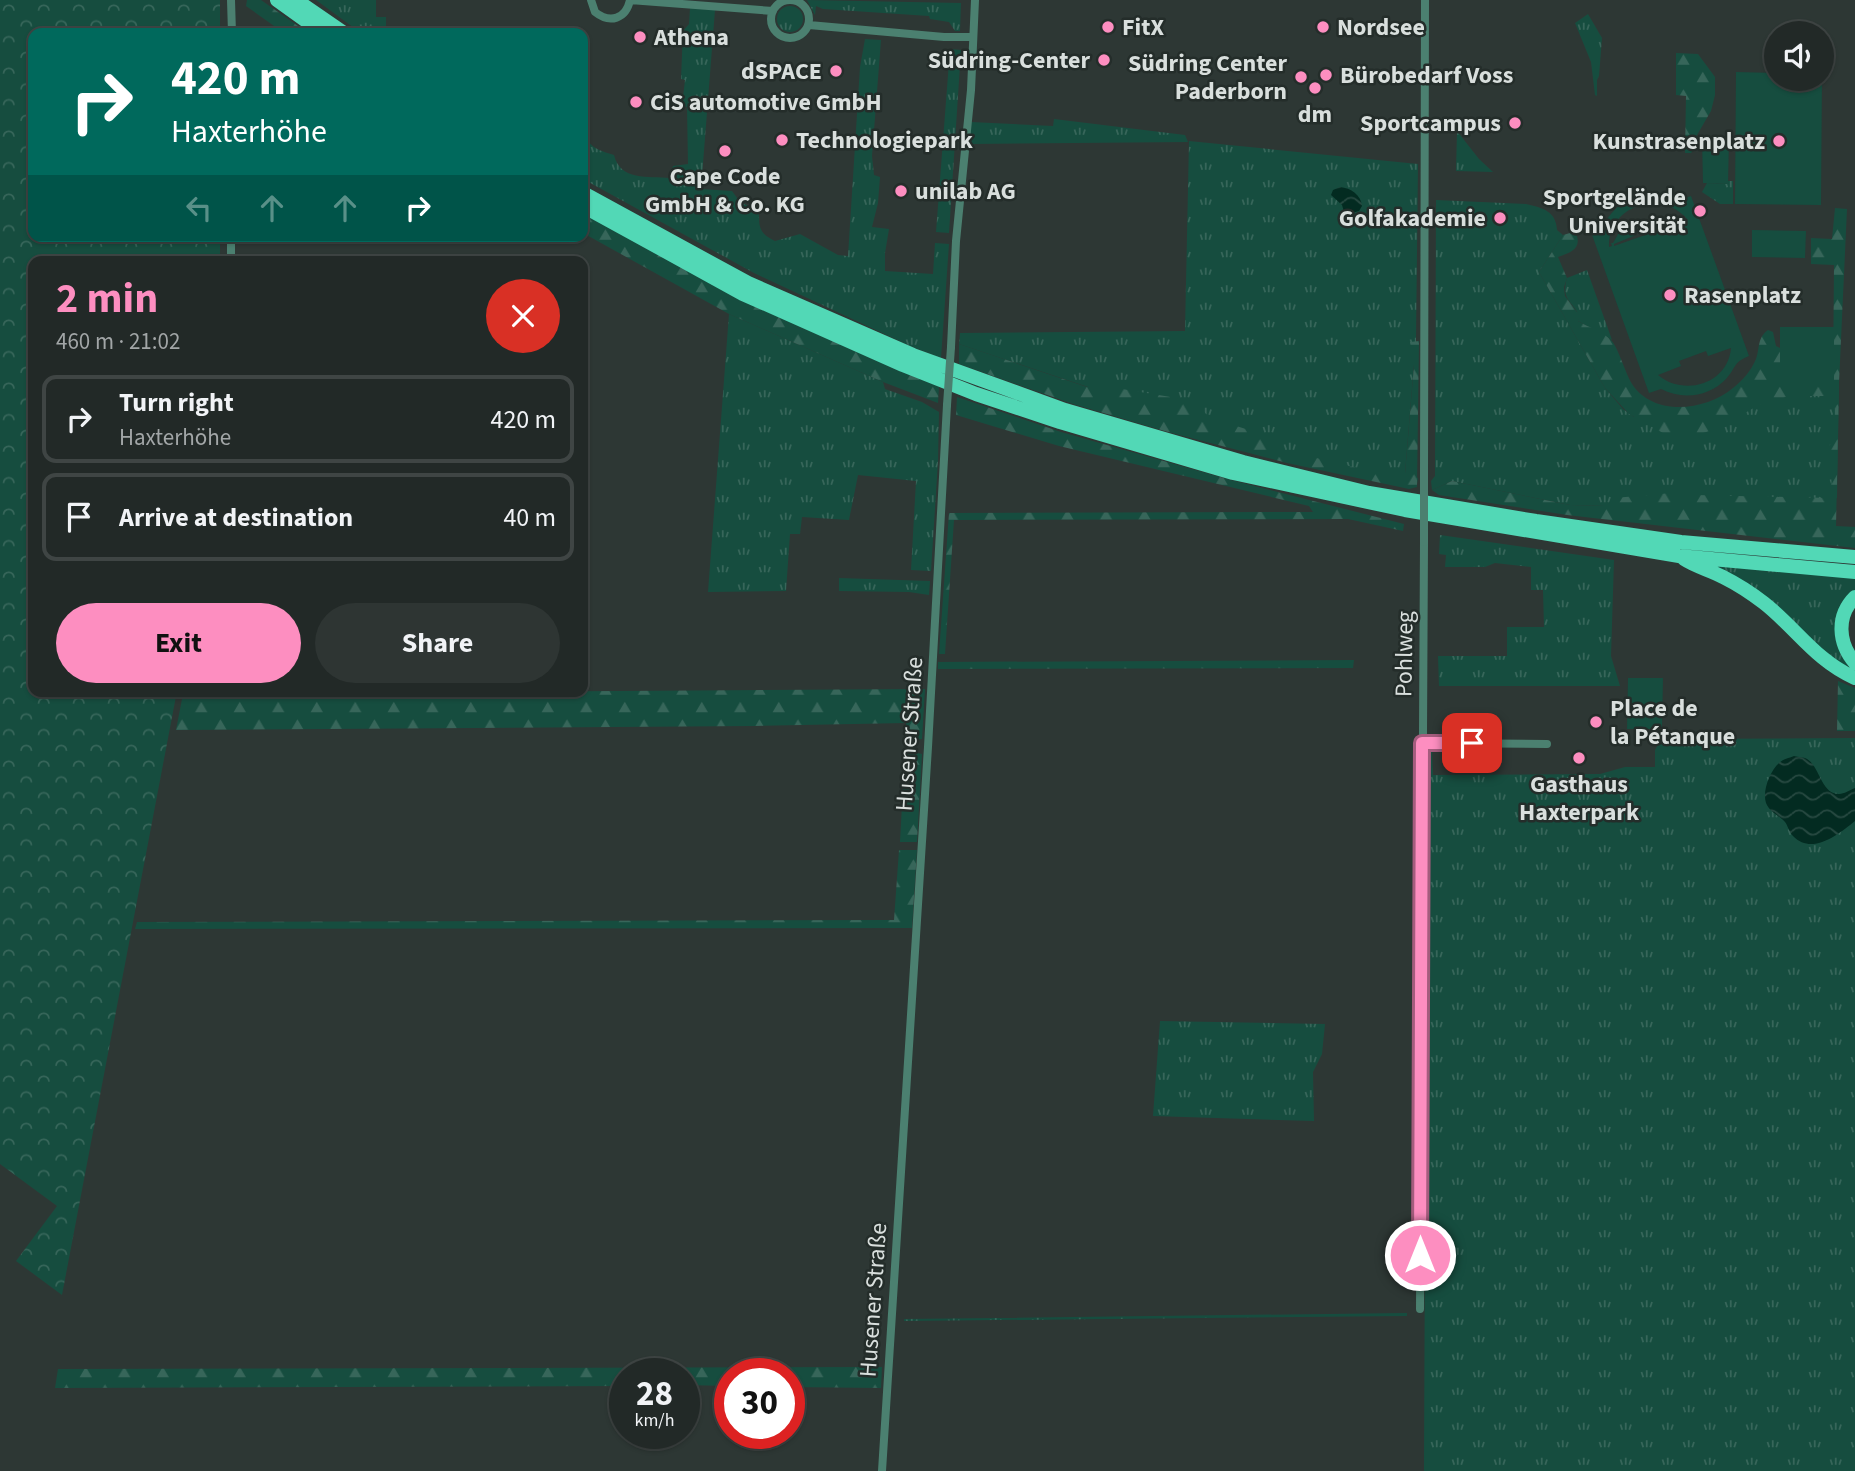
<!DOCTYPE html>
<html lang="en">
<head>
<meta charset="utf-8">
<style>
  body { margin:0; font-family:"Source Sans 3",sans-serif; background:#2e3533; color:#f1f3f6; height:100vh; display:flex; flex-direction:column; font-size:26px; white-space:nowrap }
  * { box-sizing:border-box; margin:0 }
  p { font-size:23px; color:#a2a6a7 }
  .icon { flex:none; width:38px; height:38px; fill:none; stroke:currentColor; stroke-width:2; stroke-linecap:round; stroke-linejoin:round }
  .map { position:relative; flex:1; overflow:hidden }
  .side { position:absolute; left:28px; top:256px; width:560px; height:441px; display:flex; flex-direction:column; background:#222927; border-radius:14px; box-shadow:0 2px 5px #0004,0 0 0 2px #3f4544 }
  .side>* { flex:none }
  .banner { position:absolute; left:28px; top:28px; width:560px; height:214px; border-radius:14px; box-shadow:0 2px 5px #0004,0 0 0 2px #3f4544; background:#00695c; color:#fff; overflow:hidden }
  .tools { position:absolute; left:1764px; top:21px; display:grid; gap:14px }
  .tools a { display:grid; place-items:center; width:70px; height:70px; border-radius:50%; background:#222927; box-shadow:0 2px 5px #0004,0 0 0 2px #3f4544; font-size:35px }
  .speed { position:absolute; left:609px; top:1358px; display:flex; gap:14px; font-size:35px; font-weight:700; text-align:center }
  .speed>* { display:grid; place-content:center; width:91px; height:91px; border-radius:50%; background:#222927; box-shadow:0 2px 5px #0004,0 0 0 2px #3f4544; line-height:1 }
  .speed small { font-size:18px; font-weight:400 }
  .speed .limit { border:10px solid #d22; background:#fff; color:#111 }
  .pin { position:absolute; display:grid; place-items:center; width:60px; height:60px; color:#fff; margin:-30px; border-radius:14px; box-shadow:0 4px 10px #0006 }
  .me { position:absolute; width:77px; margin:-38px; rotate:0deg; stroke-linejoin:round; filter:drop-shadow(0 0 5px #0008) }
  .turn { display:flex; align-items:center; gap:24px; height:147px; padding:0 28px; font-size:32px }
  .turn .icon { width:91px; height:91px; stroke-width:2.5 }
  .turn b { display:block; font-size:49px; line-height:60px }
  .lanes { display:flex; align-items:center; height:66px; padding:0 28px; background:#0003; justify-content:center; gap:35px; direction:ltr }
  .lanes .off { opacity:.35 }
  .round { display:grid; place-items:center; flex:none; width:74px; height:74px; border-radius:37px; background:#2e3533 }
  .headline { display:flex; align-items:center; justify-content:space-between; height:119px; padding:0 28px }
  h1 { font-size:42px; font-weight:700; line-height:52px; color:#fd8ec0 }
  .action { display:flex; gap:14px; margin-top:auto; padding:14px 28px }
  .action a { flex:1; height:80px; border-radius:42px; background:#fd8ec0; color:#111; font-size:28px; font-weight:700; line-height:80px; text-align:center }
  .action a+a { background:#2e3533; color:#f1f3f6 }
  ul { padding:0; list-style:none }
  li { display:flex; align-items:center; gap:21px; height:88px; margin:0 14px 10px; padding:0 14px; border:4px solid #3f4544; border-radius:14px }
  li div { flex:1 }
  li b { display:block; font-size:26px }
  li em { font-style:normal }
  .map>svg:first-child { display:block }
  .grass { fill:url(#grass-tufts) }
  .forest { fill:url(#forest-firs) }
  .park { fill:url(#park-crowns) }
  .pitch { fill:#164d3f; fill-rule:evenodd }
  .water { fill:url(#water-waves) }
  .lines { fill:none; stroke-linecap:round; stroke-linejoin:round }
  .minor { stroke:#4b8070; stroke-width:8 }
  .trunk { stroke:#52d8b6; stroke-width:14 }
  .minor-bridge { stroke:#4b8070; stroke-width:8 }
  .route-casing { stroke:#a45c7d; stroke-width:18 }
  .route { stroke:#fd8ec0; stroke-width:12 }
  .poi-dot { fill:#fd8ec0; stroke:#242d2a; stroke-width:2.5 }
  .labels { text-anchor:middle; stroke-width:5; stroke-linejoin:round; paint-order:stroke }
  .poi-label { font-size:24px; font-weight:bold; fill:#d9dfdd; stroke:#242d2a; text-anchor:start }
  .street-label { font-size:24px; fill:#d9dfdd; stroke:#242d2a }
</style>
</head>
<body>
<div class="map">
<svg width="1855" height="1471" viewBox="0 0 1855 1471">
  <defs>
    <pattern id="grass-tufts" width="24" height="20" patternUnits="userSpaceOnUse" patternTransform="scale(1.75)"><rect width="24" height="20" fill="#164d3f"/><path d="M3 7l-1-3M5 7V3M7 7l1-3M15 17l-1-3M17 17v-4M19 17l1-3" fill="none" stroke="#37665a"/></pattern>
    <pattern id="forest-firs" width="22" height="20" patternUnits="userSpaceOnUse" patternTransform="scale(1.75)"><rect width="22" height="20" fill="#164d3f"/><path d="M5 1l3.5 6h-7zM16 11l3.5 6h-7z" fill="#37665a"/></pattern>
    <pattern id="park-crowns" width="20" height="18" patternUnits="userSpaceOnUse" patternTransform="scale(1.75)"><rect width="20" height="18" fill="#164d3f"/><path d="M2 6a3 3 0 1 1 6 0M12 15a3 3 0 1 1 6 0" fill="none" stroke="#37665a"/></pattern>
    <pattern id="water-waves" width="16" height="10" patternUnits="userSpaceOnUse" patternTransform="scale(1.75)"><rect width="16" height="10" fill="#032b21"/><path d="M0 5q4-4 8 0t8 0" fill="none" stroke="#274941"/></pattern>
  </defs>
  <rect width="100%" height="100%" fill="#2d3734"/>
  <path class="grass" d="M 316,0 L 376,0 L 376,17 L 386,17 L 386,26 L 403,33 L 361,33 Z
    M 807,0 L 961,3 L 960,31 L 955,31 L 949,22 L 930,19 L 929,16 L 823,9 L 816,6 L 815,15 Z
    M777 19a13 13 0 1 1 26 0a13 13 0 1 1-26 0Z
    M 690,8 L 715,10 L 701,189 L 732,191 L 740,202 L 759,211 C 759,228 759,233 775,241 L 800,234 L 838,255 L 848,256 L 860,67 L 865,39 L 881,40 L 872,156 L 874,175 L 880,177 L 878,203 L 872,227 L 889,229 L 885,253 L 885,271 L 933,274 L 935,243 L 949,244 L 941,358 L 910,346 L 754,273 L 583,179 L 583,132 C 590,148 598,150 614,155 C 620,181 648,176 670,178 L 673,166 L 688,164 L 687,107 L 682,106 L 685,80 L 681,79 L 683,31 L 689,24 Z
    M 1588,14 L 1602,38 L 1599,76 L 1597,80 L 1597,96 L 1595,95 L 1591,62 L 1575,23 Z
    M 950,49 L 961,50 L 949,233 L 936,232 Z
    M 1054,119 L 1185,135 L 1188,142 L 970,144 L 971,122 L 1053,126 Z
    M 1457,131 L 1479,159 L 1493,172 L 1456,171 Z
    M 1189,141 L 1418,164 L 1416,340 L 1405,473 L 1418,478 L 1417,484 L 1283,452 L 959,344 L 960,333 L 1185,331 Z
    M 1728,181 L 1733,181 L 1733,204 L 1720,204 L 1702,192 L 1707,183 L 1728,184 Z
    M 1436,200 L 1526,204 C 1543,208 1556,211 1557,230 L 1563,235 L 1539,272 L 1605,388 L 1623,409 L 1634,417 L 1839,383 L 1837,498 L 1605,506 L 1570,505 L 1452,481 L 1432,490 L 1431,481 L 1435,476 Z
    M 1587,270 L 1612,340 L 1578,321 C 1580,302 1559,305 1567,278 Z
    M 729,314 L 883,382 L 885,389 L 922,402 L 939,412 L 938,461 L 931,571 L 911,570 L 916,481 L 858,475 L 849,520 L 802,517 L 800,534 L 790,534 L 786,591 L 708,592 Z
    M 1440,535 L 1614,560 L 1611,656 L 1620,686 L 1439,686 L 1438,656 L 1507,656 L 1507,627 L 1544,627 L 1543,590 L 1531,590 L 1531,567 L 1495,563 L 1485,567 L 1445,567 L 1446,555 L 1439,554 Z
    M 1701,561 L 1855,577 L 1855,592 L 1840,615 L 1855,674 Z
    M 839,578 L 930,581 L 929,595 L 909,592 L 839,591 Z
    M 1855,738 L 1855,1471 L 1424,1471 L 1427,753 L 1432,747 L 1433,775 L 1600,774 L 1625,767 L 1655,767 L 1655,750 L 1661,739 Z
    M 1160,1021 L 1325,1024 L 1322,1054 L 1313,1072 L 1314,1121 L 1153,1116 Z
    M 1407,1313 L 1407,1316 L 904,1321 L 904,1319 Z"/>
  <path class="forest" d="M 247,0 L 261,0 L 308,33 L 284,33 L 246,6 Z
    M 1676,53 L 1698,54 L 1715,77 L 1715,95 L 1711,111 L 1697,135 L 1699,143 L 1691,153 L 1685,153 L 1686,96 L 1676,95 Z
    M 1835,208 L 1847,209 L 1839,383 L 1836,526 L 1855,527 L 1855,548 L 1567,515 L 1439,495 L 1432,490 L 1452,481 L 1570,505 L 1605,506 L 1614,498 L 1683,492 L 1695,495 L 1831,498 L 1832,467 L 1826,466 L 1824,463 L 1835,430 L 1835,396 L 1806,396 L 1792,394 L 1781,399 L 1771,398 L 1719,428 L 1703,433 L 1688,435 L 1663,433 L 1629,414 L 1605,388 L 1539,272 L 1563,235 L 1570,233 L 1577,236 C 1581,250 1569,253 1558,257 L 1567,278 L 1564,287 L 1565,296 L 1579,315 L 1578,321 C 1588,327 1603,332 1611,340 C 1618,347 1625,373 1632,384 C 1654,417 1705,411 1733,388 C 1743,380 1751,371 1756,359 C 1760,348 1757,338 1768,330 L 1773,332 L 1776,346 L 1780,348 L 1780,381 L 1833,381 L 1834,265 L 1811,264 L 1811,238 L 1832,239 Z
    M 583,212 L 939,387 L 938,403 L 883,382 L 729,314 L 583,233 Z
    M 1419,341 L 1417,487 L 1409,489 L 1287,463 L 1168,432 L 1073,404 L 959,364 L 959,344 L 1087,387 L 1116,388 L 1189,400 L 1198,404 L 1206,414 L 1217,420 L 1249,430 L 1284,450 L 1402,479 L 1405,474 L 1414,365 L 1410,342 Z
    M 957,397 L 1061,432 L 1231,480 L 1404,524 L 1403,531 L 1348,519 L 954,520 L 945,654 L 939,654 L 949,513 L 1313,512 L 1309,506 L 1059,446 L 956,415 Z
    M 1354,660 L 1353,668 L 938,669 L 938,662 Z
    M 1838,681 L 1855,688 L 1855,731 L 1837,731 Z
    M 925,689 L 922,739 L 906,741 L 906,723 L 755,726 L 176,730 L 183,694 Z
    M 905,750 L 922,754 L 917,842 L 900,842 Z
    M 899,850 L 917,850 L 912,928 L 135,929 L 137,922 L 894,920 Z
    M 882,1367 L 881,1388 L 789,1387 L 789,1374 L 730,1374 L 730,1386 L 684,1385 L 684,1374 L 625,1374 L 625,1386 L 55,1388 L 58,1369 Z"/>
  <path class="park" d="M 0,0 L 220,0 L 220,33 L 33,33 L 33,236 L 220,236 L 220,256 L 101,261 L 33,261 L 33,691 L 177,691 L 62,1295 L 16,1261 L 57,1206 L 0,1164 Z"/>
  <path class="pitch" d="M 1736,72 L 1776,73 L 1776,79 L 1822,79 L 1822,73 L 1821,205 L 1735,204 Z
    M 1702,139 L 1729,140 L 1728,184 L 1703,183 Z
    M 1656,193 L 1668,196 L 1679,200 L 1691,196 L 1749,356 C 1732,363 1737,367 1726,379 C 1709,397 1682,400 1661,389 L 1649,393 L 1591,232 L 1602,228 C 1613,206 1631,193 1656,193 ZM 1651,202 C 1666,204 1678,208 1688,220 L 1614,246 L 1614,244 L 1636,235 L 1632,228 L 1625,222 L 1613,243 L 1611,243 L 1612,246 L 1609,247 C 1608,222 1627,206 1651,202 ZM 1731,348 C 1728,384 1684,397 1658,375 L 1681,366 L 1679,361 L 1706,351 L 1708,356 Z
    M 1752,230 L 1806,231 L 1805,258 L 1752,257 Z
    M 1780,327 L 1834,327 L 1834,381 L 1780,381 Z
    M 1628,678 L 1663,678 L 1662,729 L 1627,729 Z"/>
  <path class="water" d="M 1340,187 C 1351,188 1361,195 1362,206 L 1359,211 L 1349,214 L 1344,212 L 1342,205 L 1331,195 L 1333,190 Z
    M 1794,756 C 1796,757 1803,757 1805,758 C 1820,764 1820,794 1839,794 C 1844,794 1850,790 1855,788 L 1855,821 C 1839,834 1812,856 1793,836 C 1789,832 1788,826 1785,822 C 1779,815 1770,813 1766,803 C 1762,791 1770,771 1779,763 C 1783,759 1789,758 1794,756 Z"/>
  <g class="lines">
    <path class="minor" d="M771 19a19 19 0 1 1 38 0a19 19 0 1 1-38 0Z
      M 231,0 L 232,33
      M 591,0 L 595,12 C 610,24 626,19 630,0
      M 630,0 L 773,11
      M 809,25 L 944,37 L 973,37
      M 231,261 L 231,236
      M 951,347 L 956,241 L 971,90 L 975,0
      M 1424,472 L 1425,0
      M 1422,743 L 1547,744
      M 1420,1309 L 1424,542
      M 882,1471 L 928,747 L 947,405"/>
    <path class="trunk" d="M 277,0 L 323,33
      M 296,0 L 344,33
      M 583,193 L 748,283 L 913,355 L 1065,410 L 1243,462 L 1369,493 L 1536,521 L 1681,542 L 1855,557
      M 583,206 L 743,294 L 903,365 L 976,394 L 1060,422 L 1233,473 L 1405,510 L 1679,556 L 1855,572
      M 1684,559 C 1696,567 1710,570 1723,577 C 1737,584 1751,593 1764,603 C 1796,628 1816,661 1855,678
      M 1855,597 C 1836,616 1838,643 1855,663"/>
    <path class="minor-bridge" d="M 947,405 L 951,347
      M 1424,542 L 1424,472"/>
  </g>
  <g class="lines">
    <defs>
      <path id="route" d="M 1420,1255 L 1422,743 L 1472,743"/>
    </defs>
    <use href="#route" class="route-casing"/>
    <use href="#route" class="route"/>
  </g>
  <g class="poi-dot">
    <circle cx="1108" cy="27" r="7"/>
    <circle cx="1323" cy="27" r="7"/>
    <circle cx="640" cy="37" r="7"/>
    <circle cx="1104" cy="60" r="7"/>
    <circle cx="836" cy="71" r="7"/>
    <circle cx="1326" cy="75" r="7"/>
    <circle cx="1301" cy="77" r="7"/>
    <circle cx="1315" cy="88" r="7"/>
    <circle cx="636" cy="102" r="7"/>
    <circle cx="1515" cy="123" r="7"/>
    <circle cx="782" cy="140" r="7"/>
    <circle cx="1779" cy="141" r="7"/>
    <circle cx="725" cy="151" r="7"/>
    <circle cx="901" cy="191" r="7"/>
    <circle cx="1700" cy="211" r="7"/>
    <circle cx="1500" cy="218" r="7"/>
    <circle cx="1670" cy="295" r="7"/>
    <circle cx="1596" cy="722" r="7"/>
    <circle cx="1579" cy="758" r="7"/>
  </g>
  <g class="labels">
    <g class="poi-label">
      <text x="1122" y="35">FitX</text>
      <text x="1337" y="35">Nordsee</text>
      <text x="654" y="45">Athena</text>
      <text x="1090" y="68" text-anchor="end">Südring-Center</text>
      <text x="1287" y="71" text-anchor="end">Südring Center<tspan x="1287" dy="28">Paderborn</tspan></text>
      <text x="822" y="79" text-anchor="end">dSPACE</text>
      <text x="1340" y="83">Bürobedarf Voss</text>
      <text x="650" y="110">CiS automotive GmbH</text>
      <text x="1315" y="122" text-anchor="middle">dm</text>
      <text x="1501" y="131" text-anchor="end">Sportcampus</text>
      <text x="796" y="148">Technologiepark</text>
      <text x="1765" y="149" text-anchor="end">Kunstrasenplatz</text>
      <text x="725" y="184" text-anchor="middle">Cape Code<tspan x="725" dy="28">GmbH &amp; Co. KG</tspan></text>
      <text x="915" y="199">unilab AG</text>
      <text x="1686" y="205" text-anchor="end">Sportgelände<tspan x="1686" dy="28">Universität</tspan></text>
      <text x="1486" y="226" text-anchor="end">Golfakademie</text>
      <text x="1684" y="303">Rasenplatz</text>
      <text x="1610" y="716">Place de<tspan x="1610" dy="28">la Pétanque</tspan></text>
      <text x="1579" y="792" text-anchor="middle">Gasthaus<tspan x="1579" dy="28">Haxterpark</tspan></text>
    </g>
    <g class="street-label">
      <text transform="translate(1404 654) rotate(-89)" y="8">Pohlweg</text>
      <text transform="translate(909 734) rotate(-86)" y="8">Husener Straße</text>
      <text transform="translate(873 1300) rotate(-86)" y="8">Husener Straße</text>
    </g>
  </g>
</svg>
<div class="tools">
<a><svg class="icon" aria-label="sound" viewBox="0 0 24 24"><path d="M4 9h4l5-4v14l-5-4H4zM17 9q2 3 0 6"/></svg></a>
</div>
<div class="speed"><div>28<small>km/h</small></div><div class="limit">30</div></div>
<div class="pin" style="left:1472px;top:743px;background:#d93025"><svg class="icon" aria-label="arrive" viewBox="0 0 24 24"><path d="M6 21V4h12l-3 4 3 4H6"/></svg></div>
<svg class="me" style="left:1420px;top:1255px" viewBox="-20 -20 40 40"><circle r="17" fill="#fd8ec0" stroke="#fff" stroke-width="3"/><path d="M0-11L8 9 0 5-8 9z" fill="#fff"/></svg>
<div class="banner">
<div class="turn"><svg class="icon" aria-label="right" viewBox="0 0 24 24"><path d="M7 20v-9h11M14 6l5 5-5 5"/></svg><div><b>420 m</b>Haxterhöhe</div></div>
<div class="lanes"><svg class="icon off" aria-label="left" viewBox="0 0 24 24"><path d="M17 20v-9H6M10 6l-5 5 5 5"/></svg><svg class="icon off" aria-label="ahead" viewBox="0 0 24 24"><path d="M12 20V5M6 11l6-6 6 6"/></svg><svg class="icon off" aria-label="ahead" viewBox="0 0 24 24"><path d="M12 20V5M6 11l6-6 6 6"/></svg><svg class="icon" aria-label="right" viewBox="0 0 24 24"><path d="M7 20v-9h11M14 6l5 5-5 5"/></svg></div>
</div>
<section class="side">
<div class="headline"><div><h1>2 min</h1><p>460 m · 21:02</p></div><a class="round" style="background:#d93025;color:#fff"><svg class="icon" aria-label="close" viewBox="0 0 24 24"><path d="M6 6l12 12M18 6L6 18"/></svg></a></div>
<ul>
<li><svg class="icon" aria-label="right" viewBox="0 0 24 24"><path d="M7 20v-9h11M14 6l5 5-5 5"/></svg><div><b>Turn right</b><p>Haxterhöhe</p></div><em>420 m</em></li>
<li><svg class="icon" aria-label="arrive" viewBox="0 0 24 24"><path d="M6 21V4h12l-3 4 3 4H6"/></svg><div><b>Arrive at destination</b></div><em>40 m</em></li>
</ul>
<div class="action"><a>Exit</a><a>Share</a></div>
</section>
</div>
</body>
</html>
